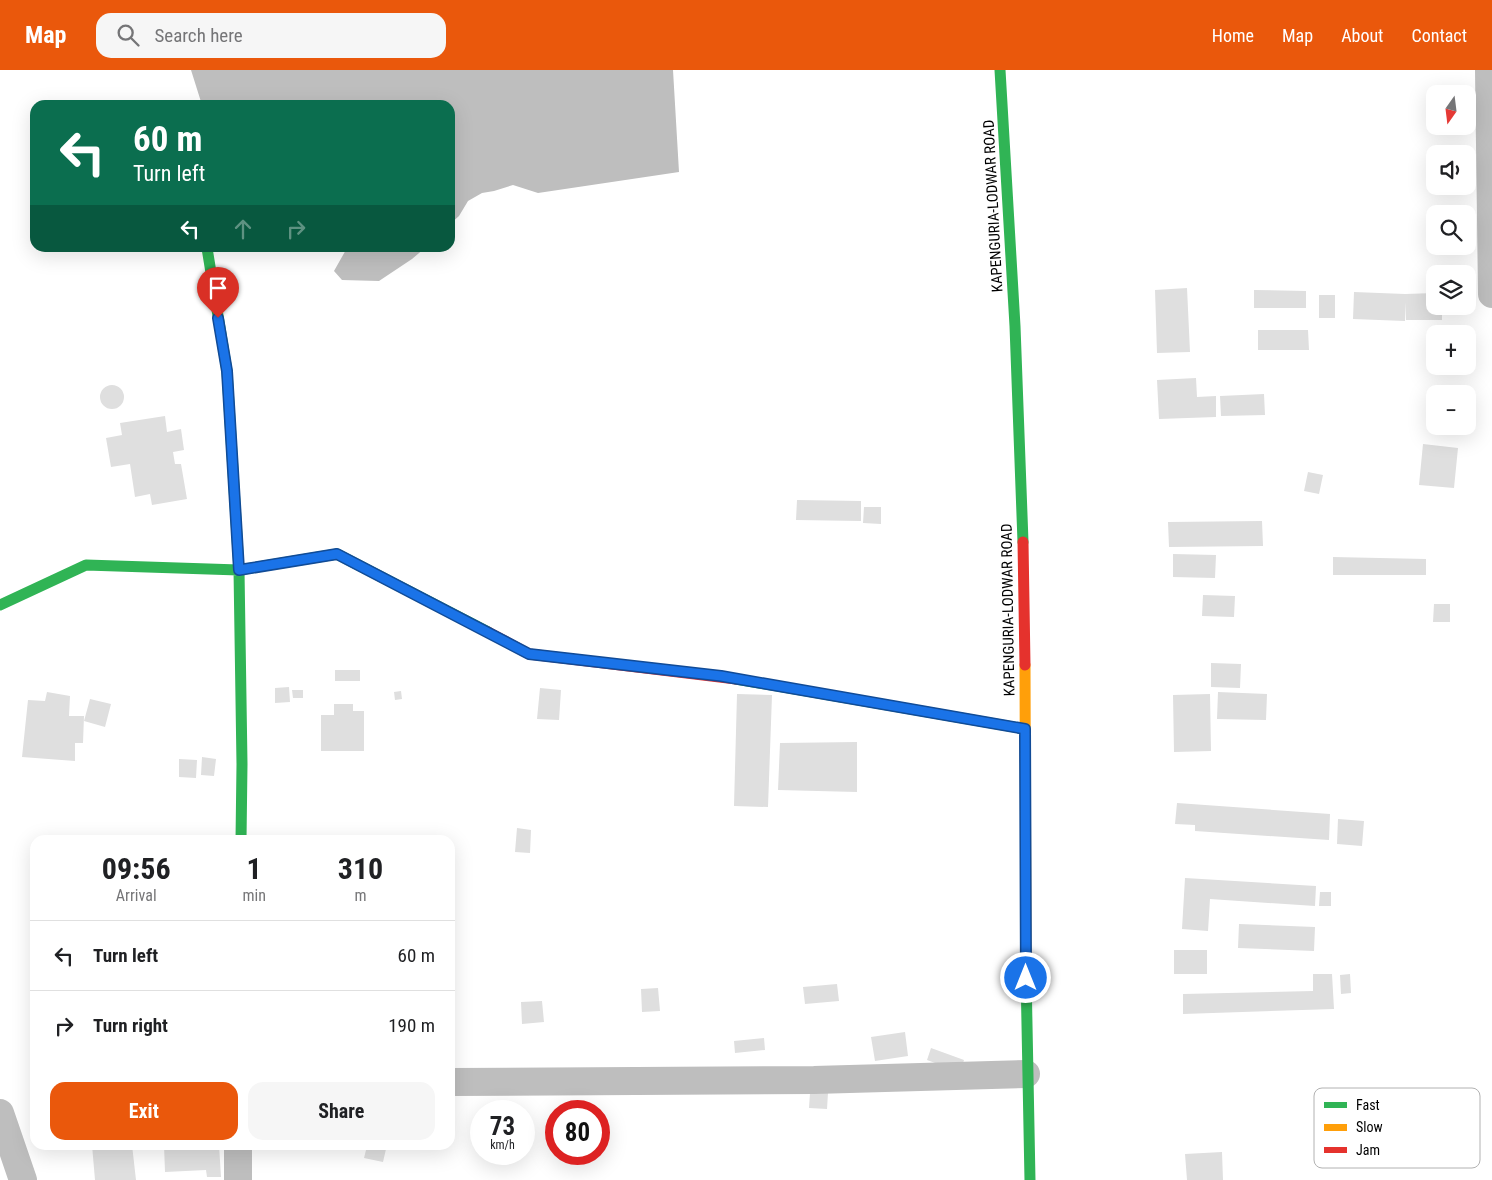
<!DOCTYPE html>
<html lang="en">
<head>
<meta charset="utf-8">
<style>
  body { margin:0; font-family:"Roboto Condensed",sans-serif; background:#f6f6f6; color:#202124; height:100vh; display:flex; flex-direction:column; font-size:19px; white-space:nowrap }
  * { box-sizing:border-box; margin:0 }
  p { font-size:16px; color:#757577 }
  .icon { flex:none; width:28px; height:28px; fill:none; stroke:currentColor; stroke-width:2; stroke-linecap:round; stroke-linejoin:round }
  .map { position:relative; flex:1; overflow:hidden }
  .side { position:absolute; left:30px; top:765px; width:425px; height:315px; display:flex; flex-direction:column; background:#fff; border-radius:15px; box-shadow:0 5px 20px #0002 }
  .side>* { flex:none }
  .guide { position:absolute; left:30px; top:30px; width:425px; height:152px; border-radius:15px; box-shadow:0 5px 20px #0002; background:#0b6e4f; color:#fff; overflow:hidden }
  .needle { width:32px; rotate:194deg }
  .controls { position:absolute; left:1426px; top:15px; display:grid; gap:10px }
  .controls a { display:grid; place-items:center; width:50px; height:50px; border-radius:10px; background:#fff; box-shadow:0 5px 20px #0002; font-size:25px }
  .speed { position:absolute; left:470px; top:1030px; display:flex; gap:10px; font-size:25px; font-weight:700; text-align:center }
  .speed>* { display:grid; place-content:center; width:65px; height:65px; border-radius:50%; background:#fff; box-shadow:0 5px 20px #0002; line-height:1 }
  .speed small { font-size:12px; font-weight:400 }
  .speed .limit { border:8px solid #d22; background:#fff; color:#111 }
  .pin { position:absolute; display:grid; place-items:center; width:42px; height:42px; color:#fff; margin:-51px -21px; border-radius:50% 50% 50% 0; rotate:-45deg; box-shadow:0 0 5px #0007 }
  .pin .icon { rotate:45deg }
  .me { position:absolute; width:55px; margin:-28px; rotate:0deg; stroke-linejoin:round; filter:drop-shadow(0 0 4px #0008) }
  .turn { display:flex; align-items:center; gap:18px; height:105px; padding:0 20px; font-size:22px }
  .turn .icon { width:65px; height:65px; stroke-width:2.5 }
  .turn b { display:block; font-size:35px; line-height:42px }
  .lanes { display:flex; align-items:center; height:48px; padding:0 20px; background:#0003; justify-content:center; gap:25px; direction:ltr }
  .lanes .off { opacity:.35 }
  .eta { display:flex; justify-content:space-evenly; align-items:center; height:85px; text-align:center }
  .eta b { font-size:30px; font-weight:700; line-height:35px }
  .cta { display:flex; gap:10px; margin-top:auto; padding:10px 20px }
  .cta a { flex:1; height:58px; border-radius:15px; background:#ea580c; color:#fff; font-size:20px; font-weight:700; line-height:58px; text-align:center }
  .cta a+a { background:#f6f6f6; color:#202124 }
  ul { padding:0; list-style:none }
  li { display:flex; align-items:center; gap:15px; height:70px; padding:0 20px; border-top:1px solid #e0e0e0 }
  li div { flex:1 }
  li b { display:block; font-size:19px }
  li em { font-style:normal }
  header { display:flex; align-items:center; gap:30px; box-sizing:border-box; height:70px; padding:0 25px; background:#ea580c; color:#fff }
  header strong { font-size:24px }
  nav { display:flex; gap:28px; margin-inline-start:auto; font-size:18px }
  .search { width:350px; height:45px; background:#f6f6f6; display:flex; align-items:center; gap:12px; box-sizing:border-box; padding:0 18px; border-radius:15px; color:#757577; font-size:19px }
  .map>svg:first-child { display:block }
  .water { fill:#bebebe }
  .building { fill:#dfdfdf }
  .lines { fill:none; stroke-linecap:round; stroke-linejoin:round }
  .street { stroke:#bebebe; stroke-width:28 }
  .fast { stroke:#30b455; stroke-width:11 }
  .slow { stroke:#ff9f0a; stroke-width:11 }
  .jam { stroke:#e5322d; stroke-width:11 }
  .route-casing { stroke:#114b97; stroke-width:12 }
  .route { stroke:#1a73e8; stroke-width:9 }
  .labels { text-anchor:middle; stroke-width:4; stroke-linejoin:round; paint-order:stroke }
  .street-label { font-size:15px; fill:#000; stroke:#fff }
  .key { fill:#fff; stroke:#b2b2b2; stroke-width:1 }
  .key-label { font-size:14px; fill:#000 }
</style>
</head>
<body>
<header>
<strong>Map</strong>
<div class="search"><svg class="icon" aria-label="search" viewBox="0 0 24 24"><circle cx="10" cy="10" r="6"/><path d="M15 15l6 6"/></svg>Search here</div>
<nav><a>Home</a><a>Map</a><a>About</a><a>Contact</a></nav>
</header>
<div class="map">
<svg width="1492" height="1110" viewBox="0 0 1492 1110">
  <rect width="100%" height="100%" fill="#fff"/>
  <path class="water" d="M 191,0 L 673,0 L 679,102 L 538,123 L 513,115 L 494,121 L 482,123 L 468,131 L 459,146 L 450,154 L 450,35 L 202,35 Z
    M 347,178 L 425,178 L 412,189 L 379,211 L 342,210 L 334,201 Z"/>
  <path class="building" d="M 1187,218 L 1190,282 L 1157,283 L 1155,220 Z
    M 1254,220 L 1306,221 L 1306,238 L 1254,238 Z
    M 1354,222 L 1405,224 L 1435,223 L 1435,236 L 1442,236 L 1442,250 L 1406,250 L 1406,232 L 1405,251 L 1353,249 Z
    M 1319,225 L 1335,225 L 1335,248 L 1319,248 Z
    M 1258,260 L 1308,260 L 1309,280 L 1258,280 Z
    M 1196,308 L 1197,327 L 1216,326 L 1216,347 L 1159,349 L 1157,310 Z
    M100 327a12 12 0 1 1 24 0a12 12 0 1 1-24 0Z
    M 1264,324 L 1265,345 L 1221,346 L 1220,326 Z
    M 165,346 L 167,362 L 181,359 L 184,380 L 173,382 L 175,394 L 181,394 L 187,429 L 152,435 L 150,424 L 135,427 L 130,394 L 111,397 L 106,368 L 122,365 L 120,353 Z
    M 1423,374 L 1458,378 L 1454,418 L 1419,415 Z
    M 1308,402 L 1323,405 L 1319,424 L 1304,421 Z
    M 797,430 L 861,431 L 861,451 L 796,450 Z
    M 864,437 L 881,437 L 881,454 L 863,453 Z
    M 1262,451 L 1263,476 L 1169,477 L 1168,452 Z
    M 1173,484 L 1216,485 L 1215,508 L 1173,507 Z
    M 1333,487 L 1426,489 L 1426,505 L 1333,505 Z
    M 1203,525 L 1235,526 L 1234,547 L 1202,546 Z
    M 1434,534 L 1450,534 L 1450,552 L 1433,552 Z
    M 1211,593 L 1241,594 L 1240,618 L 1211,617 Z
    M 335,600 L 360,600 L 360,611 L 335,611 Z
    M 289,617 L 290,632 L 275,633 L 275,618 Z
    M 540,618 L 561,620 L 559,650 L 537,649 Z
    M 292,620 L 303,620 L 303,628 L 293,628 Z
    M 401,621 L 402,629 L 395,630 L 394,622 Z
    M 47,622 L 70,626 L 69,646 L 84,646 L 83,673 L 75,673 L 75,691 L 22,687 L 28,630 L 45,631 Z
    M 1218,622 L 1267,624 L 1266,650 L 1217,649 Z
    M 737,624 L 772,625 L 768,737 L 734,736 Z
    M 1210,624 L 1211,681 L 1174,682 L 1173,625 Z
    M 90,629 L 111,634 L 105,657 L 84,651 Z
    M 334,634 L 353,634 L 353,641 L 364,641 L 364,681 L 321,681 L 321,645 L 334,645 Z
    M 857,672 L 857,722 L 778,720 L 780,673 Z
    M 202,687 L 216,689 L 214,706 L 201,705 Z
    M 179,689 L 197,690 L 196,708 L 179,707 Z
    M 1177,733 L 1330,744 L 1329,770 L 1195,761 L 1195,755 L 1175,754 Z
    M 1338,749 L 1364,751 L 1362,776 L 1337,774 Z
    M 517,758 L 531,760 L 530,783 L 515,782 Z
    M 1185,808 L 1316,816 L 1315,836 L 1210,829 L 1208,861 L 1182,859 Z
    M 1320,822 L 1331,822 L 1331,836 L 1319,836 Z
    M 1239,854 L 1315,857 L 1314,881 L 1238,878 Z
    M 1174,880 L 1207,880 L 1207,904 L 1174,904 Z
    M 1313,904 L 1332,904 L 1334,939 L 1183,944 L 1183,924 L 1313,921 Z
    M 1350,904 L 1351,923 L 1341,924 L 1340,905 Z
    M 837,914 L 839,931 L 805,934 L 803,917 Z
    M 658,918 L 660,941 L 642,942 L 641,919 Z
    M 542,931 L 544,952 L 522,954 L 521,932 Z
    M 905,962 L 908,986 L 875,991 L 871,967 Z
    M 764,968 L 765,980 L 735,983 L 734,971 Z
    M 931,978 L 964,990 L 960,1002 L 927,990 Z
    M 810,1023 L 828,1023 L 827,1039 L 809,1038 Z
    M 92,1075 L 132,1075 L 136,1110 L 95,1110 Z
    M 164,1075 L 219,1075 L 221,1107 L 207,1107 L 206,1100 L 165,1102 Z
    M 367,1076 L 386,1079 L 383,1092 L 364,1088 Z
    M 1222,1082 L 1223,1110 L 1187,1110 L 1185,1084 Z"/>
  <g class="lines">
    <path class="street" d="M 1489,0 L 1492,224
      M 450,1012 L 814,1010 L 1026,1004
      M 0,1043 L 23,1110
      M 238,1075 L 238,1110"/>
    <path class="fast" d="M 1000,0 L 1015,256 L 1023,472
      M 207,178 L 227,301 L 239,500 L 242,694 L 241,770
      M 0,535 L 86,495 L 239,500 L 337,484 L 488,562
      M 736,609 L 1025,659
      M 1026,903 L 1030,1110"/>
    <path class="slow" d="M 1025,595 L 1026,903"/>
    <path class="jam" d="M 1023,472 L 1025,595
      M 488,562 L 529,584 L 736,609"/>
  </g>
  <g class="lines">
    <defs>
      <path id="route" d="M 218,248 L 227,301 L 239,500 L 337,484 L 529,584 L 721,606 L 1025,659 L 1026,908"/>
    </defs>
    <use href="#route" class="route-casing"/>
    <use href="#route" class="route"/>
  </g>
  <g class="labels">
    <g class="street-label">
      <text transform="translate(993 136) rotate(-93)" y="5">KAPENGURIA-LODWAR ROAD</text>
      <text transform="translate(1008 540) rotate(-91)" y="5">KAPENGURIA-LODWAR ROAD</text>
    </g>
  </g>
  <rect x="1314" y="1018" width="166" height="80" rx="8" class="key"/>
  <rect x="1324" y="1032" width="23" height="6" fill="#30b455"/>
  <rect x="1324" y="1054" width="23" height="7" fill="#ff9f0a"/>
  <rect x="1324" y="1077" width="23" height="6" fill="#e5322d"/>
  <g class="key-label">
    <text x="1356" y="1040">Fast</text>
    <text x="1356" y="1062">Slow</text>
    <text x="1356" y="1085">Jam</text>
  </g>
</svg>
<div class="controls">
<a><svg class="needle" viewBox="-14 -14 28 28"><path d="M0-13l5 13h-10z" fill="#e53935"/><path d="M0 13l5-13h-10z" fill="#757577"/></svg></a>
<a><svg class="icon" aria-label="sound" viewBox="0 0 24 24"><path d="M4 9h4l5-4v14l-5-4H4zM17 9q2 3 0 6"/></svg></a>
<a><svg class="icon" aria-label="search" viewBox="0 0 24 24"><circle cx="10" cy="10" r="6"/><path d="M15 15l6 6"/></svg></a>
<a><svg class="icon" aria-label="layers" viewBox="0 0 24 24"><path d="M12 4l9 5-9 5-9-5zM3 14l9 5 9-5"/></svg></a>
<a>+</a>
<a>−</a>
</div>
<div class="speed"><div>73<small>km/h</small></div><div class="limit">80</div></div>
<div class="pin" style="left:218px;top:248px;background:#d93025"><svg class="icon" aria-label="arrive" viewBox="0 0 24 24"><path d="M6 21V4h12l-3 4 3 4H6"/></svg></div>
<svg class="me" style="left:1026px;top:908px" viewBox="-20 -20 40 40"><circle r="17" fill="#1a73e8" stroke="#fff" stroke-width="3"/><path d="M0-11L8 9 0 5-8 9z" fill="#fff"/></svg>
<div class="guide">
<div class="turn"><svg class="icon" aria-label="left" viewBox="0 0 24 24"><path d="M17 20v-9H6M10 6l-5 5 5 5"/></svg><div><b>60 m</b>Turn left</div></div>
<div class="lanes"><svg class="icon" aria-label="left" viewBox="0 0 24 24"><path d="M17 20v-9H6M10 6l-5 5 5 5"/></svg><svg class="icon off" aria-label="ahead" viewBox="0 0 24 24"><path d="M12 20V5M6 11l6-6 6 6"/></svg><svg class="icon off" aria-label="right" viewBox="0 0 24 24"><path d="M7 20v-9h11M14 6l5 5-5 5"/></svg></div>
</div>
<section class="side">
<div class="eta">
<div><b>09:56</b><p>Arrival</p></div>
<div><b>1</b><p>min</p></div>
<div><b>310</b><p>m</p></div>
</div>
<ul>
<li><svg class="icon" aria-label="left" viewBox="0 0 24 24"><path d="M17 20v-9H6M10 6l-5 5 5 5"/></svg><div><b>Turn left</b></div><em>60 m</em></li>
<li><svg class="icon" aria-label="right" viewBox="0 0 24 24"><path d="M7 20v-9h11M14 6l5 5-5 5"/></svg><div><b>Turn right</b></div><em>190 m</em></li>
</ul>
<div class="cta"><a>Exit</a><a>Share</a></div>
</section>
</div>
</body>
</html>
